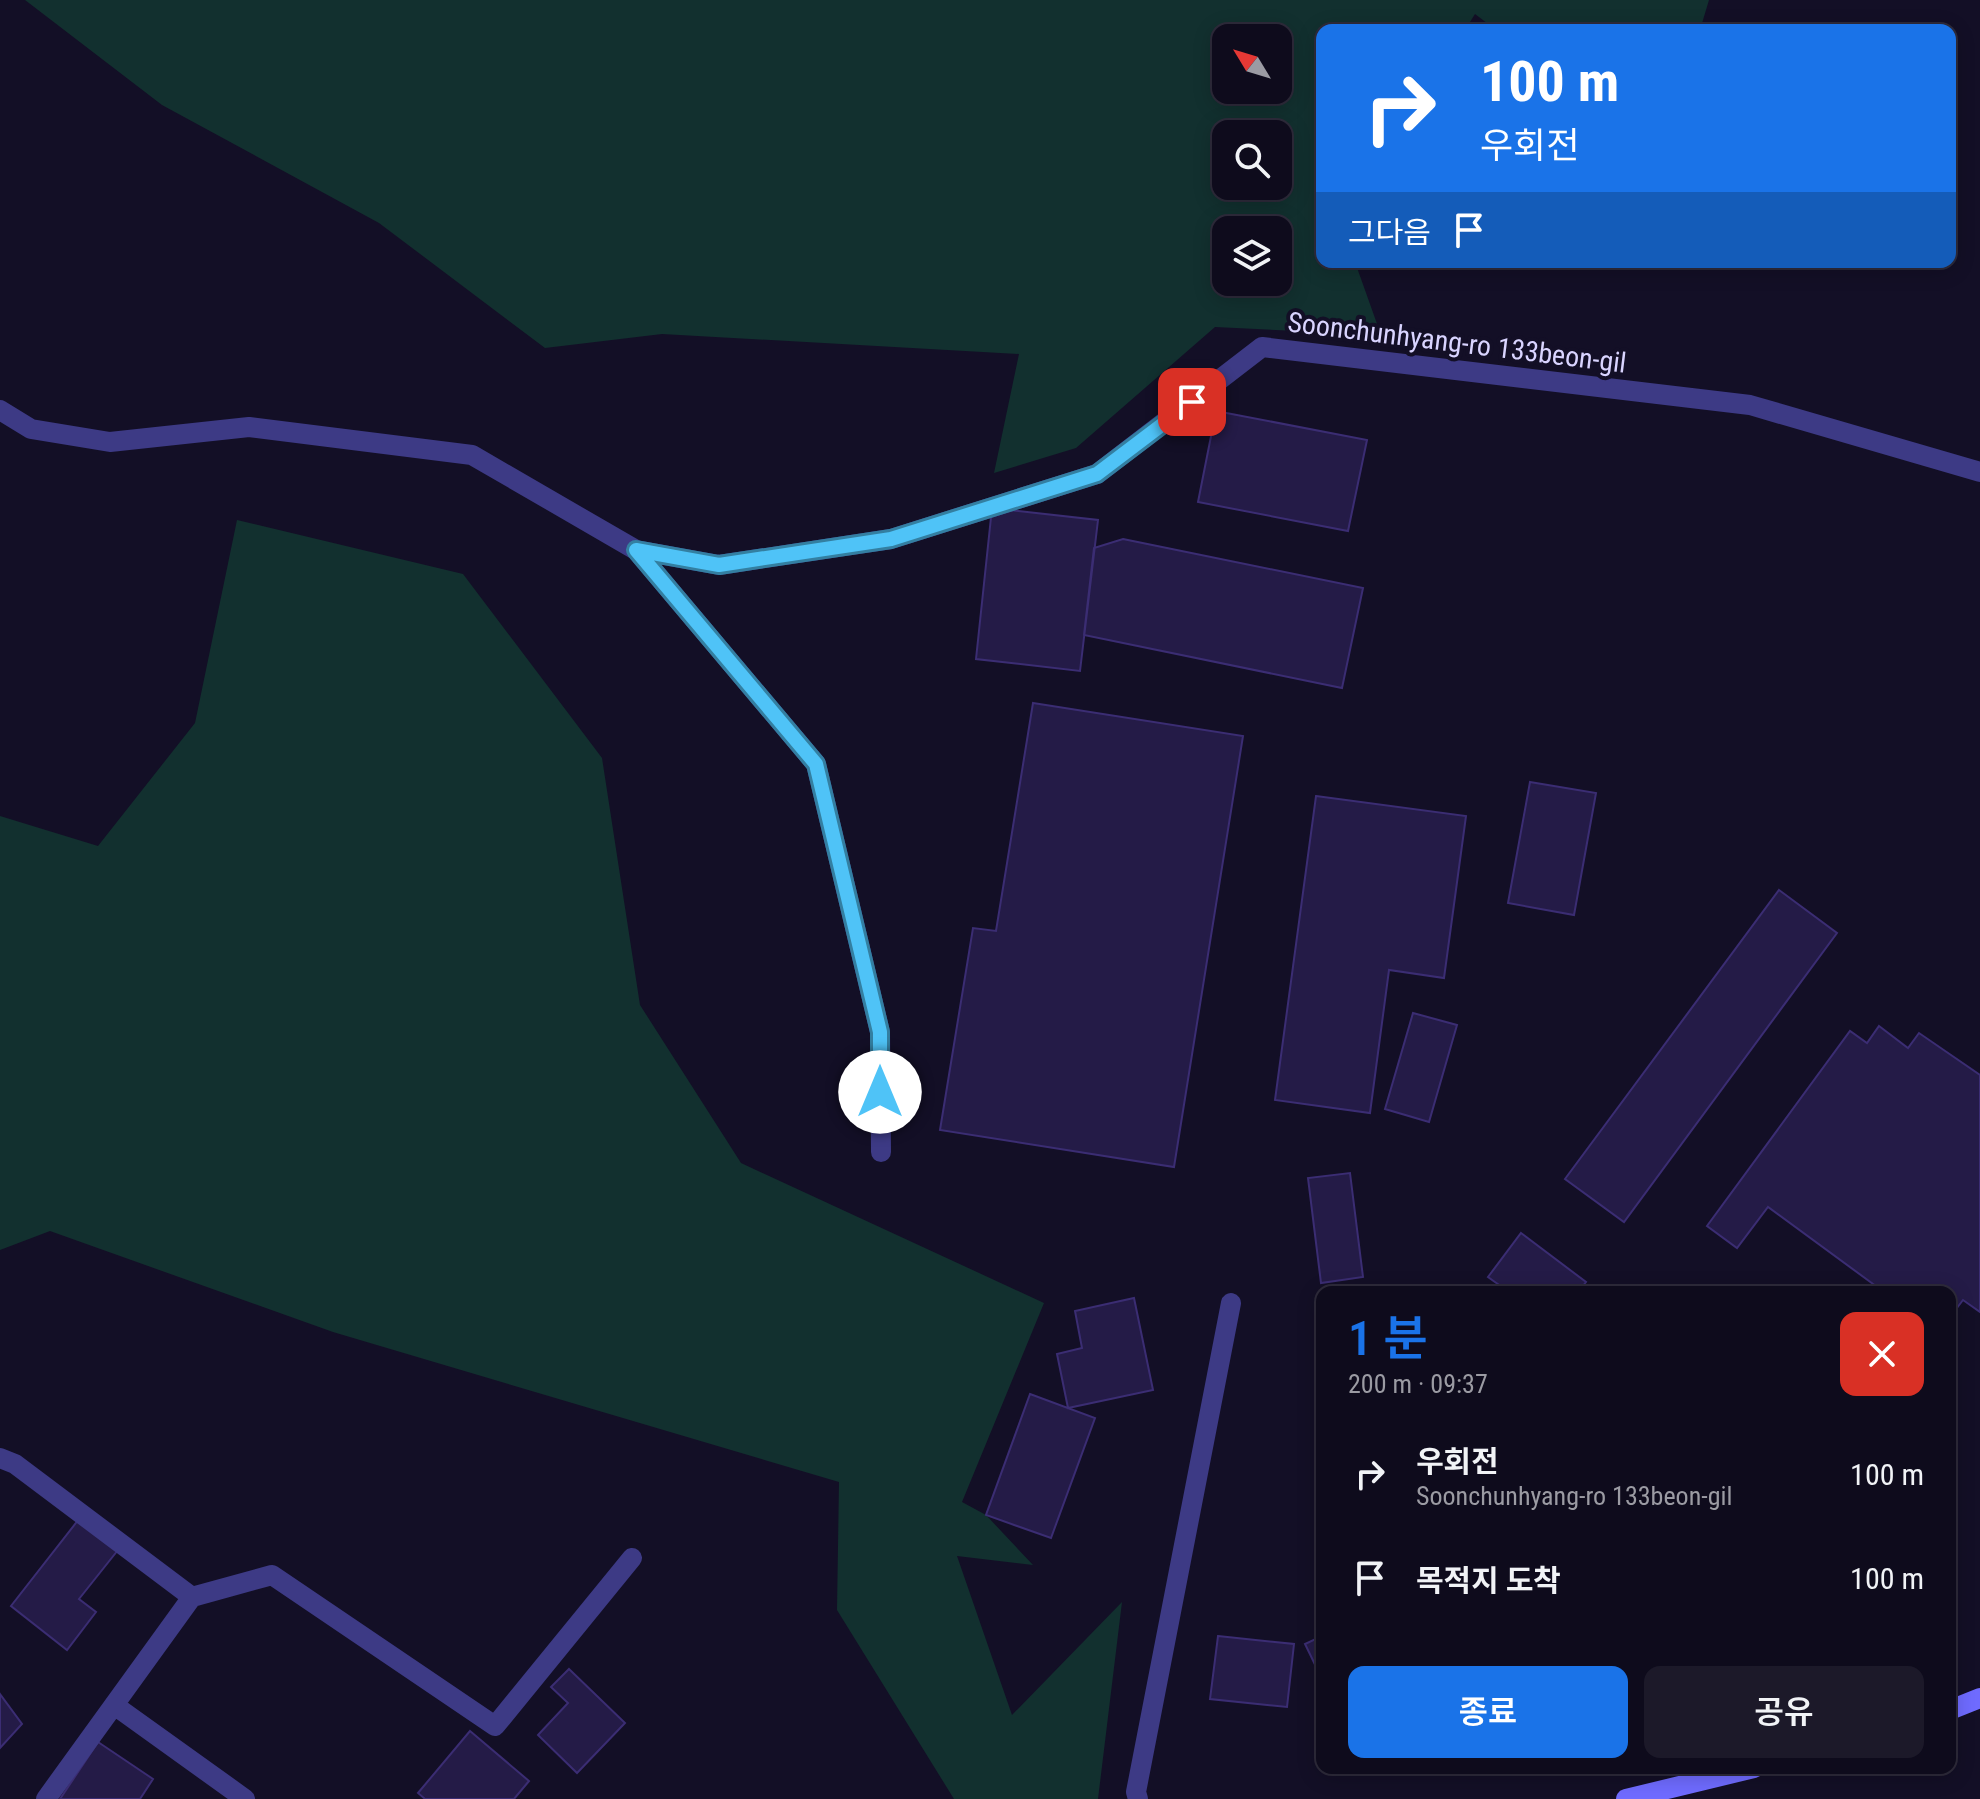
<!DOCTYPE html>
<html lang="ko">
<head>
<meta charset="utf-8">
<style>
  body { margin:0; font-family:"Roboto Condensed","Noto Sans KR",sans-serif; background:#1c1929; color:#f1f3f6; height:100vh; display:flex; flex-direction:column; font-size:30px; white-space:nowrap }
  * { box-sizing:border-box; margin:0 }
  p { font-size:26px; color:#9b9ba3 }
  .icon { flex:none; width:44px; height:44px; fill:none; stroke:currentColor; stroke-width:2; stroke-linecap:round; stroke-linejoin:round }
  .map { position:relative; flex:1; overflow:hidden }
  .drawer { position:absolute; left:1316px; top:1286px; width:640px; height:488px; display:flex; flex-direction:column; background:#0e0b1c; border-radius:16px; box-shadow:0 4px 20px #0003,0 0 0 2px #2e2b3b }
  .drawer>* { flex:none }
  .top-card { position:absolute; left:1316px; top:24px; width:640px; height:244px; border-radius:16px; box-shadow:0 4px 20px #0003,0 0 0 2px #2e2b3b; background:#1a73e8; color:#fff; overflow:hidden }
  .needle { width:52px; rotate:308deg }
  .buttons { position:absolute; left:1212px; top:24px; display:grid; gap:16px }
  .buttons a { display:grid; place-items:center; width:80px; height:80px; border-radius:16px; background:#0e0b1c; box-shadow:0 4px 20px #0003,0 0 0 2px #2e2b3b; font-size:40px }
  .pin { position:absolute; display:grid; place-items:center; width:68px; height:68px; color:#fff; margin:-34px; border-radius:16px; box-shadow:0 4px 12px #0006 }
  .me { position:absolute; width:88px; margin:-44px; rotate:0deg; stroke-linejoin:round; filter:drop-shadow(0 0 6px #0008) }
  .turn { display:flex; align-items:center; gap:28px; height:168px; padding:0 32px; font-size:36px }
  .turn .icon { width:104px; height:104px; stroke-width:2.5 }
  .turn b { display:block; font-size:56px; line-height:68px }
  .then { display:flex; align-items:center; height:76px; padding:0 32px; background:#0003; gap:16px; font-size:30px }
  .round { display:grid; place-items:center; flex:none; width:84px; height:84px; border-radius:16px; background:#1c1929 }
  .overview { display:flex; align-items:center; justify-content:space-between; height:136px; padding:0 32px }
  h1 { font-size:48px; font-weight:600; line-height:60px; color:#1a73e8 }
  .action { display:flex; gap:16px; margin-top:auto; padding:16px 32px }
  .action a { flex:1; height:92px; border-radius:16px; background:#1a73e8; color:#fff; font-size:32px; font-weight:600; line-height:92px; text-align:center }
  .action a+a { background:#1c1929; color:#f1f3f6 }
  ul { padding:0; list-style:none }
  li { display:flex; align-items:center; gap:24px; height:104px; padding:0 32px }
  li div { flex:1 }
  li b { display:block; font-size:30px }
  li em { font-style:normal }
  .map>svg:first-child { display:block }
  .green { fill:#12302f; fill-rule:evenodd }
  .building { fill:#241b47; stroke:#3b2d73; stroke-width:2 }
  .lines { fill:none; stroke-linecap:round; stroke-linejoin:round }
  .street { stroke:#3d3a85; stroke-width:20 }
  .secondary { stroke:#6f6bff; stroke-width:20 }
  .route-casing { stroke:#337fa1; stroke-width:20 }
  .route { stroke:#4fc3f7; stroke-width:14 }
  .labels { text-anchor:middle; stroke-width:8; stroke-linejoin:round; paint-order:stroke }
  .street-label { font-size:28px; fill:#d9d4ff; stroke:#130f26 }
</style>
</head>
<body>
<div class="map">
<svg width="1980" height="1799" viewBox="0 0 1980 1799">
  <rect width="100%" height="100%" fill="#130f26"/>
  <path class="green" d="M 25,0 L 1709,0 L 1700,30 L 1496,30 L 1475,14 L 1465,30 L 1322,30 L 1322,262 L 1355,262 L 1381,335 L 1215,327 L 1076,448 L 994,473 L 1019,354 L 662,334 L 545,348 L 379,223 L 162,105 ZM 1226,38 L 1278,38 L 1278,90 L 1226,90 ZM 1278,134 L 1278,186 L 1226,186 L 1226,134 ZM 1226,230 L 1278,230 L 1278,282 L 1226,282 Z
    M 237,520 L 463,574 L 602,758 L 640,1005 L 741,1163 L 1044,1303 L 962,1502 L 986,1515 L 1033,1565 L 957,1556 L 1012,1715 L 1122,1602 L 1098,1799 L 954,1799 L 837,1610 L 839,1482 L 333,1332 L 50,1231 L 0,1250 L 0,816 L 98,846 L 195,723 Z"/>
  <path class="building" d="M 1216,411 L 1367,440 L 1348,531 L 1198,502 Z
    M 992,508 L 1098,520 L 1080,671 L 976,659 Z
    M 1123,539 L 1363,588 L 1342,688 L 1084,635 L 1094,548 Z
    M 1033,703 L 1243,736 L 1174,1167 L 940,1130 L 973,928 L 996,931 Z
    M 1530,782 L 1596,793 L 1574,915 L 1508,903 Z
    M 1316,796 L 1466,816 L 1444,978 L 1389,970 L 1370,1113 L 1275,1100 Z
    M 1779,890 L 1837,933 L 1624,1222 L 1565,1179 Z
    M 1413,1013 L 1457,1025 L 1429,1122 L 1385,1109 Z
    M 1879,1026 L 1908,1048 L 1919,1033 L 1980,1075 L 1980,1312 L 1963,1300 L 1950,1317 L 1950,1292 L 1884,1292 L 1768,1207 L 1737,1248 L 1707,1226 L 1850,1031 L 1867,1043 Z
    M 1350,1173 L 1363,1277 L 1321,1283 L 1308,1178 Z
    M 1521,1233 L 1586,1282 L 1578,1292 L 1509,1292 L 1488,1277 Z
    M 1134,1298 L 1153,1390 L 1068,1408 L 1057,1354 L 1082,1348 L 1075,1311 Z
    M 1030,1394 L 1095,1418 L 1051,1538 L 986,1515 Z
    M 79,1519 L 118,1550 L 79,1599 L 96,1612 L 67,1650 L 11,1606 Z
    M 1218,1636 L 1294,1644 L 1287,1707 L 1210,1699 Z
    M 1322,1636 L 1322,1679 L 1305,1644 Z
    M 569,1669 L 625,1723 L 577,1773 L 538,1735 L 568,1703 L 551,1687 Z
    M 0,1694 L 22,1724 L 0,1748 Z
    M 470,1731 L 529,1781 L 514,1799 L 425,1799 L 418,1793 Z
    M 98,1742 L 153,1779 L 140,1799 L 60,1799 Z"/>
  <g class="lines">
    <path class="street" d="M 0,410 L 31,429 L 110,442 L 249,427 L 472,455 L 636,550 L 719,565 L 891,539 L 1097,474 L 1262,347 L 1750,405 L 1980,472
      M 636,550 L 816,764 L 880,1032 L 881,1152
      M 0,1458 L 15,1464 L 192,1597 L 46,1799
      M 192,1597 L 272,1575 L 495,1726 L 632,1558
      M 114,1705 L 245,1799
      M 1138,1799 L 1136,1792 L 1231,1303"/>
    <path class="secondary" d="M 1950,1710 L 1980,1698
      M 1626,1799 L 1754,1768"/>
  </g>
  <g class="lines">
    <defs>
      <path id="route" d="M 880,1092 L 880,1032 L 816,764 L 636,550 L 719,565 L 891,539 L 1097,474 L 1192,402"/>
    </defs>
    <use href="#route" class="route-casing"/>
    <use href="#route" class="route"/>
  </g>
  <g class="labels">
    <g class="street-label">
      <text transform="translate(1457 342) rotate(7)" y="10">Soonchunhyang-ro 133beon-gil</text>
    </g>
  </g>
</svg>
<div class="buttons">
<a><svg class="needle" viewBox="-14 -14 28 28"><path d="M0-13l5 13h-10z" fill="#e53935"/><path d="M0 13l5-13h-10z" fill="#9b9ba3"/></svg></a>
<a><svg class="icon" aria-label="search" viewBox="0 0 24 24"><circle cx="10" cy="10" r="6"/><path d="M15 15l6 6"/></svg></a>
<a><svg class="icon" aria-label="layers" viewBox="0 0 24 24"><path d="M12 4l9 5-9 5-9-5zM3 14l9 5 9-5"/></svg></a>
</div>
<div class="pin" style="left:1192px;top:402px;background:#d93025"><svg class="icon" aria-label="arrive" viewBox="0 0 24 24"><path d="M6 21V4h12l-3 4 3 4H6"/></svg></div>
<svg class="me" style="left:880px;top:1092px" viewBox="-20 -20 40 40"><circle r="19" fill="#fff"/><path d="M0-13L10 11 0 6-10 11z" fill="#4fc3f7"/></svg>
<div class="top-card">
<div class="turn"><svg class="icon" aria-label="right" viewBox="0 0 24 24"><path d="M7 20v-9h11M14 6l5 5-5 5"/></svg><div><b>100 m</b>우회전</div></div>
<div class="then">그다음<svg class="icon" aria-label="arrive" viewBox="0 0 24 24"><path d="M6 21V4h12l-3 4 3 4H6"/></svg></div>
</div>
<section class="drawer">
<div class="overview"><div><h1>1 분</h1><p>200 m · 09:37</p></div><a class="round" style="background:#d93025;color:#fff"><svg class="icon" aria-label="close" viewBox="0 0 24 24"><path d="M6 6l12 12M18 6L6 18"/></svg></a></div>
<ul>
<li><svg class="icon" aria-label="right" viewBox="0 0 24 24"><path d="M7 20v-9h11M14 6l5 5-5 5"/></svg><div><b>우회전</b><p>Soonchunhyang-ro 133beon-gil</p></div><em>100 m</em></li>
<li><svg class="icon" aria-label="arrive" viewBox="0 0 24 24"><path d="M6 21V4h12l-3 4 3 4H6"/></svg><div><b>목적지 도착</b></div><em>100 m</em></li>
</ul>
<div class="action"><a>종료</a><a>공유</a></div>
</section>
</div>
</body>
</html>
